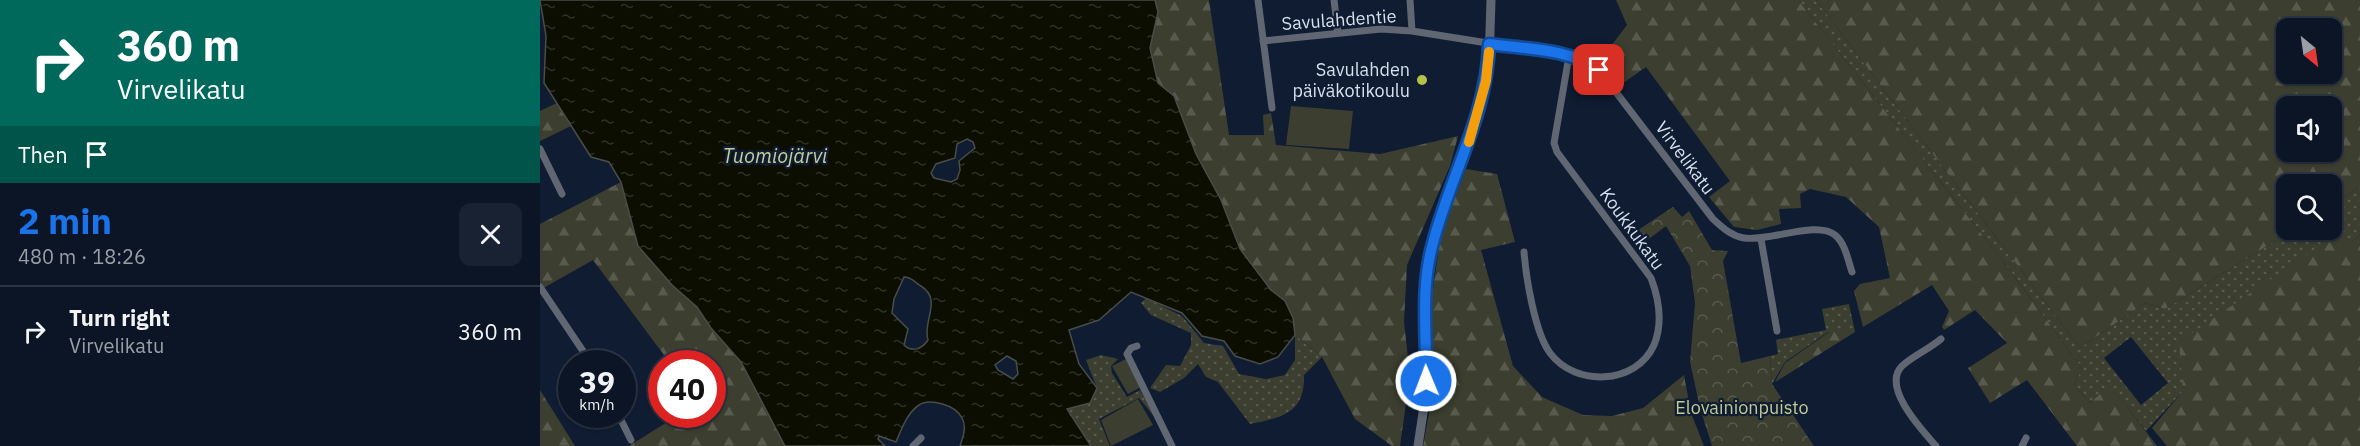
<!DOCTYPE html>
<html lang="en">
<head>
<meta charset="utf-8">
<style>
  body { margin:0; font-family:"IBM Plex Sans",sans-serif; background:#192232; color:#f1f3f6; height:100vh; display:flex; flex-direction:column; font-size:22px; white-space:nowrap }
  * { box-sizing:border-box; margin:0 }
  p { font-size:20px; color:#9a9fa7 }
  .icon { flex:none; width:33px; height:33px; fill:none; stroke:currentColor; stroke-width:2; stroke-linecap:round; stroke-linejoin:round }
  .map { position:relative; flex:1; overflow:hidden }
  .details { display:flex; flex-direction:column; background:#0b1526; width:540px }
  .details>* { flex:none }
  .hud { background:#00695c; color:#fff; overflow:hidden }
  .needle { width:39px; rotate:151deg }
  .controls { position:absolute; left:1736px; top:18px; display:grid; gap:12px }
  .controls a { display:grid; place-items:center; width:66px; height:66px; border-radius:12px; background:#0b1526; box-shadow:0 2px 4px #0004,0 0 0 2px #2b3443; font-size:30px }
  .speed { position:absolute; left:18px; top:350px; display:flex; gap:12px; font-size:30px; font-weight:700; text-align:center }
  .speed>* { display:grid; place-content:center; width:78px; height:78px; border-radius:50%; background:#0b1526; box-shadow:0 2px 4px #0004,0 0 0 2px #2b3443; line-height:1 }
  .speed small { font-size:15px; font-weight:400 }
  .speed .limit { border:9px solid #d22; background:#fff; color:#111 }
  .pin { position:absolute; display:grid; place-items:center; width:51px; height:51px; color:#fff; margin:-26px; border-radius:12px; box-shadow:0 3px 9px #0006 }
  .me { position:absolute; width:66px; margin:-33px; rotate:359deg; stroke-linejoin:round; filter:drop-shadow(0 0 4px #0008) }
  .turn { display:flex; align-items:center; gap:21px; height:126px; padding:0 18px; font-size:27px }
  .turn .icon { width:78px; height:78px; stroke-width:2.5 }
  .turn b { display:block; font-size:42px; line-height:51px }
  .then { display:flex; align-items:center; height:57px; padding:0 18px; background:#0003; gap:12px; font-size:22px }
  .round { display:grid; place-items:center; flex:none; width:63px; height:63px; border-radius:12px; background:#192232 }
  .head { display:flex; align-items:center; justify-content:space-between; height:102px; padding:0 18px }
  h1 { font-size:36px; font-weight:700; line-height:45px; color:#1a73e8 }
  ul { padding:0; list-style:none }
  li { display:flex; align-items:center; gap:18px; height:90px; padding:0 18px; border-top:2px solid #2b3443 }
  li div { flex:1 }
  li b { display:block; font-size:22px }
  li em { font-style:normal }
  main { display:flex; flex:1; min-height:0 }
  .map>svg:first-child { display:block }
  .grass { fill:url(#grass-dots); fill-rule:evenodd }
  .forest { fill:url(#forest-firs); fill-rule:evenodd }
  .park { fill:url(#park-crowns) }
  .pitch { fill:#3c3f2f }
  .water { fill:url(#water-ripples); stroke:#484d47; stroke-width:1.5; fill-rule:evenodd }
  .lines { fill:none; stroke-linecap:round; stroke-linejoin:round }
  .minor { stroke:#606773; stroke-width:7 }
  .tertiary { stroke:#606773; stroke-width:9 }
  .route-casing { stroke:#114b97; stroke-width:15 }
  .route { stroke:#1a73e8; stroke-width:10 }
  .slow { stroke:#f59e0b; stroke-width:10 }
  .poi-dot { fill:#b2c34c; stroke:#0f1c32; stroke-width:2 }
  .labels { text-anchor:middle; stroke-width:4.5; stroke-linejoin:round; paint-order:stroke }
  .street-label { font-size:18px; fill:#d6dfee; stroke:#0f1c32 }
  .poi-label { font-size:18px; fill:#d6dfee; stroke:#0f1c32; text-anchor:end }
  .park-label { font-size:18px; fill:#c0ca95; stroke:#0f1c32 }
  .water-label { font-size:20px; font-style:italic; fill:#c4ce99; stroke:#0f1c32 }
</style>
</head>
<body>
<main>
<section class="details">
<div class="hud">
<div class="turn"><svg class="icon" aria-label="right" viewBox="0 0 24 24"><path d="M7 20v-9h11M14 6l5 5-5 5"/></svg><div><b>360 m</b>Virvelikatu</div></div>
<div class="then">Then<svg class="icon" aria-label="arrive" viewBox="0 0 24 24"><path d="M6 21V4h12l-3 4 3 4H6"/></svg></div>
</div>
<div class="head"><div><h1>2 min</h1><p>480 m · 18:26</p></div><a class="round"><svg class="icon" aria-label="close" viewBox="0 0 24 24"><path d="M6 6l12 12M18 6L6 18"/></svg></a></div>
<ul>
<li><svg class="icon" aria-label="right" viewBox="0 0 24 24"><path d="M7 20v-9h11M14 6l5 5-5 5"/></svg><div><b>Turn right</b><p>Virvelikatu</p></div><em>360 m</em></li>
</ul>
</section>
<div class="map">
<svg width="1820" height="446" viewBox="0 0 1820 446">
  <defs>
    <pattern id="grass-dots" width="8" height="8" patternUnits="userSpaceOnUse" patternTransform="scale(1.5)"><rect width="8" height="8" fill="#3c3f2f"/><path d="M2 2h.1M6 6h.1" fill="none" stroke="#575a4d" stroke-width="1.8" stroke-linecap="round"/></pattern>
    <pattern id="forest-firs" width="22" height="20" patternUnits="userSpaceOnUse" patternTransform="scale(1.5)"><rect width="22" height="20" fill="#3c3f2f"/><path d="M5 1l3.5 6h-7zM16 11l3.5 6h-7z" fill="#575a4d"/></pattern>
    <pattern id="park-crowns" width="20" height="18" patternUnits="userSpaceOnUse" patternTransform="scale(1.5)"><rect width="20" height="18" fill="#3c3f2f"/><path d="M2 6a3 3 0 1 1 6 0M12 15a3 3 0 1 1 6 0" fill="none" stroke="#575a4d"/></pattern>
    <pattern id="water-ripples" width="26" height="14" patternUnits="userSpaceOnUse" patternTransform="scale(1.5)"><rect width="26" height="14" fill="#0b0e00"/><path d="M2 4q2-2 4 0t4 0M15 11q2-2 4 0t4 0" fill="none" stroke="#2e3126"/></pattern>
  </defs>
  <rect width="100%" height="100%" fill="#0f1c32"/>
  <path class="grass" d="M 1258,0 L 1276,0 L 1540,348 L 1605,303 L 1625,309 L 1753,230 L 1791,230 L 1791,205 L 1820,187 L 1820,235 L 1643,391 L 1606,431 L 1570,386 L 1550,403 L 1534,385 L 1542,368 L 1466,265 ZM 1591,337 L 1628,383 L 1601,405 L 1564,358 Z
    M 606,298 L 642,316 L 664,343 L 683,346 L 699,374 L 726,379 L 745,375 L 755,360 L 755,335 L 782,357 L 764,375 C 765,413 743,417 710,424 L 678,382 L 666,377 L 658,364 L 644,378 L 620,392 L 610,388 L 626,365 L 640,366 L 651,345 L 651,333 L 611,315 L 601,303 Z
    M 1309,304 L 1315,332 L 1288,332 L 1245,362 L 1232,384 L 1230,356 L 1238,354 L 1236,340 L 1286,330 L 1282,309 Z
    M 561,355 L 578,359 L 571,366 L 572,373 L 587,397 L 600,390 L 617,420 L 599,398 L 559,419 L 570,446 L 551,446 L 527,409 L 550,402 L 557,388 L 546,360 Z"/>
  <path class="forest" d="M 615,0 L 669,0 L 689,135 L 724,135 L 723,115 L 731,113 L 736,145 L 840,154 L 918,136 L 910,166 L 867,265 L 864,322 L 870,375 L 860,446 L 852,446 L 815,419 L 782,357 L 755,335 L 753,318 L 745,301 L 731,290 L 700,249 L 681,200 L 656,154 L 634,96 L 618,83 L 610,48 L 618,12 Z
    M 1076,0 L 1258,0 L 1466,265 L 1542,368 L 1534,385 L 1550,403 L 1570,385 L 1617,446 L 1537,446 L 1487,380 L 1450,403 L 1428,368 L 1467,343 L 1435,310 L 1404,330 L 1402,327 L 1409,311 L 1392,285 L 1323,327 L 1314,291 L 1320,284 L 1350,278 L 1339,227 L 1306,197 L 1270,189 L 1260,194 L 1261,208 L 1239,209 L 1241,224 L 1217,230 L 1194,227 L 1169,197 L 1190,181 L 1106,67 L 1079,86 L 1069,71 L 1082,55 L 1071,46 L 1087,25 Z
    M 1276,0 L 1820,0 L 1820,187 L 1791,205 L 1791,184 L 1746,184 L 1746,230 L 1753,230 L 1625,309 L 1605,303 L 1540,348 ZM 1746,28 L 1791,28 L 1791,74 L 1746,74 ZM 1746,106 L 1791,106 L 1791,152 L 1746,152 Z
    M 17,103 L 31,126 L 0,141 L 0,111 Z
    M 926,169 L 957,174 L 975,242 L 941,250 L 973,366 L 1002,397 L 1043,415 L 1072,416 L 1103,408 L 1144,375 L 1151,413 L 1164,446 L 883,446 L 893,392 L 890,310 L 901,233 Z
    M 81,182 L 86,202 L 132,285 L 157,307 L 171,328 L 201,362 L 245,446 L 89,446 L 140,414 L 172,414 L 172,363 L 130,363 L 53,260 L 0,290 L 0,224 Z
    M 1795,235 L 1811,243 L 1820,235 L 1820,446 L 1627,446 L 1612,428 L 1643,391 L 1639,342 Z
    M 1289,332 L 1315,332 L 1235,382 L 1245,363 Z
    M 0,390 L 35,446 L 0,446 Z"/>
  <path class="park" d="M 1133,207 L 1142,217 L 1149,211 L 1172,250 L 1188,251 L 1183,261 L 1201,363 L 1230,356 L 1232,384 L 1274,446 L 1172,446 L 1160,408 L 1150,362 L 1155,303 L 1150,266 L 1126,226 L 1106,241 L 1098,230 Z"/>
  <path class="pitch" d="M 751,106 L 813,111 L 809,149 L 746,145 Z
    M 586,359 L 601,387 L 588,394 L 572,366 Z
    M 598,399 L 613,425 L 571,446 L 561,420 Z"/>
  <path class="water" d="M 0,0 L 615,0 L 618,12 L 610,48 L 618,83 L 634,96 L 656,154 L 681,200 L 700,249 L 731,290 L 745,301 L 753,318 L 755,335 L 738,357 L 720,364 L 695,356 L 684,341 L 662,336 L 642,313 L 591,292 L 559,320 L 529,330 L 539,364 L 557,388 L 550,403 L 527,409 L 551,446 L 420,446 C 423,437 427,427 422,418 C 416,405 390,398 379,405 C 367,413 361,430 356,442 L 339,436 L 338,439 L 345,446 L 245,446 L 201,362 L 171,328 L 157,307 L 132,285 L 98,246 L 81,182 L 69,162 L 51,157 L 4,83 L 6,36 ZM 427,139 L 433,142 L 435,148 L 419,161 L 420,170 L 417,179 L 411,182 L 394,178 L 391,173 L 396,164 L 415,158 L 417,144 ZM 364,277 C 372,277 374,282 381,286 C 403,300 382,321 388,340 C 382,349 372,353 364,345 L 368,329 L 352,313 L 354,299 ZM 467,356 L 476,361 L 478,374 L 473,379 L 458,370 L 455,365 Z"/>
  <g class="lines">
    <path class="minor" d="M 718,0 L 732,108
      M 794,0 L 798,33
      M 870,0 L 872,31
      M 723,41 L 841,29 L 872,31 L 1029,56 L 1049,62 L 1059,70 L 1173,219 C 1182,227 1191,236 1204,238 C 1229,242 1277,220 1295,235 C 1305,243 1308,260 1312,272
      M 0,149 L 22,194
      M 1221,239 L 1237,331
      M 984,252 C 986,278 995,333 1010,353 C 1035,387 1096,385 1114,345 C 1123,323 1119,299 1111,278 L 1017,152 L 1014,143 L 1029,56
      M 0,287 L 51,363
      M 597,346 L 591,348 L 587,354 L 632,446
      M 78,414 L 91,440
      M 373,446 L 381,438
      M 1396,446 C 1382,430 1341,387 1362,366 C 1373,356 1389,349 1401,339
      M 1482,446 L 1486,438"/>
    <path class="tertiary" d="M 878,446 L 886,393 L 884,313 L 888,264 L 898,225 L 940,107 L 949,63 L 951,0"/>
  </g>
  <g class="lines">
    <defs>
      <path id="route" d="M 886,381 C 887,334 880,289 893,243 C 910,176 947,116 949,44 C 984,49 1029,48 1059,70"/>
    </defs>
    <use href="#route" class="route-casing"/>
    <use href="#route" class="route"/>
    <path class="slow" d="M 929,142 L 946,81 L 949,52"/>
  </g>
  <circle class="poi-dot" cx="882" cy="80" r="6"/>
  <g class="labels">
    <g class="street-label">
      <text transform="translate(799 20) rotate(-4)" y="6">Savulahdentie</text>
      <text transform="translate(1145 158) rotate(53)" y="6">Virvelikatu</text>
      <text transform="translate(1092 229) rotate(54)" y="6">Koukkukatu</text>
    </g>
    <g class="poi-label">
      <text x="870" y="76">Savulahden<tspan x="870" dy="21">päiväkotikoulu</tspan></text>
    </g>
    <g class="park-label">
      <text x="1202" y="414">Elovainionpuisto</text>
    </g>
    <g class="water-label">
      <text x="235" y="163">Tuomiojärvi</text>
    </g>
  </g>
</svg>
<div class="controls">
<a><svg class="needle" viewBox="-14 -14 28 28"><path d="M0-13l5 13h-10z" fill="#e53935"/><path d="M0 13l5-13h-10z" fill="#9a9fa7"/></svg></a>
<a><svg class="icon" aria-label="sound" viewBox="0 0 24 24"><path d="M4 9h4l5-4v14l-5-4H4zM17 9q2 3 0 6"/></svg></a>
<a><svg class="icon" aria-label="search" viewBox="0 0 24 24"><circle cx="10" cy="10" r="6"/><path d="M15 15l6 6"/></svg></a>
</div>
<div class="speed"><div>39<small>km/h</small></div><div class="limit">40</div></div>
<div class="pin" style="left:1059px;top:70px;background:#d93025"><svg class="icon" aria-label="arrive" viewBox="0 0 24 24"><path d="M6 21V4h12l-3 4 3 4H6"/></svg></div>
<svg class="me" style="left:886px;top:381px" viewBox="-20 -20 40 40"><circle r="17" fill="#1a73e8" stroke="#fff" stroke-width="3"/><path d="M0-11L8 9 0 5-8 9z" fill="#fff"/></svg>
</div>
</main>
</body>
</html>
